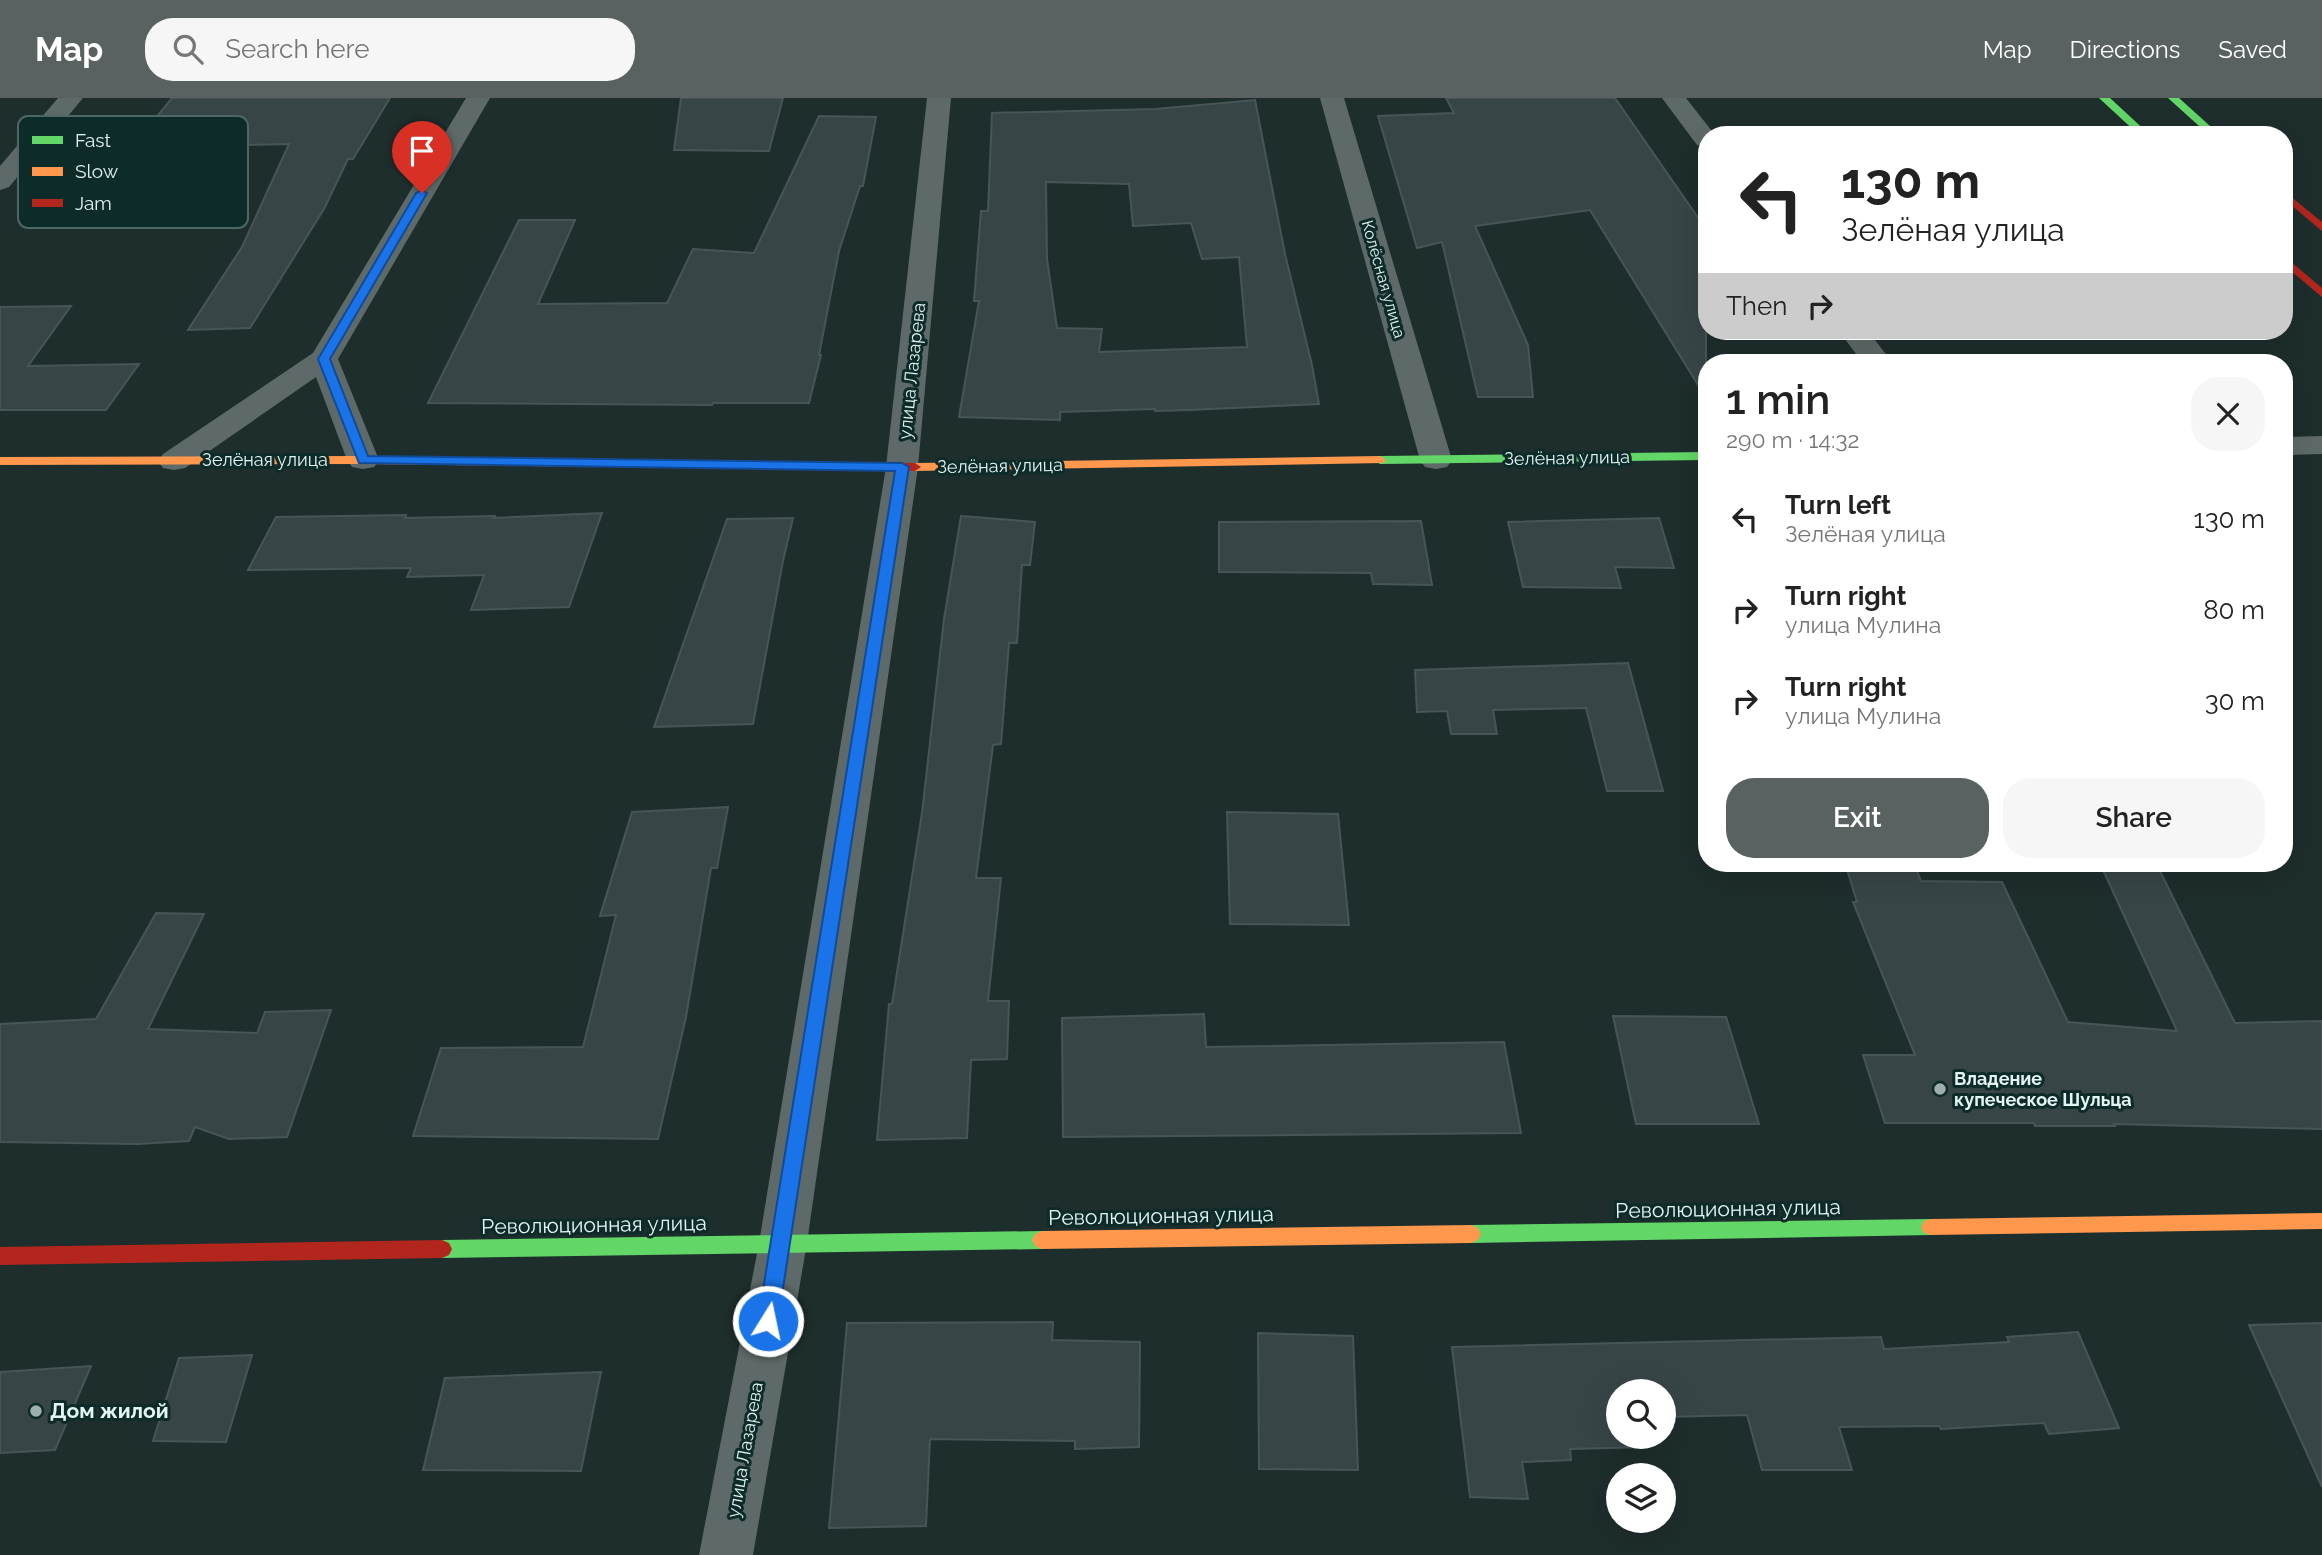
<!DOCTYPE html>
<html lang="en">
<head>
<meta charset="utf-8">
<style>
  body { margin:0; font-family:Raleway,sans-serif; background:#f6f6f6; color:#222; height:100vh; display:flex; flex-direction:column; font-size:26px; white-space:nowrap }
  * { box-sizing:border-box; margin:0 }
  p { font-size:23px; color:#767676 }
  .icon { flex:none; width:38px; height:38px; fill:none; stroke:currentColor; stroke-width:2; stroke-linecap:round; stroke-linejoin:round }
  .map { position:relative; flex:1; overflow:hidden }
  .panel { position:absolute; left:1698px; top:256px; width:595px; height:518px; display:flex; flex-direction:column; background:#fff; border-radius:28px; box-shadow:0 7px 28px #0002 }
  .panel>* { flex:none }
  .guide { position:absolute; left:1698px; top:28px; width:595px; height:214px; border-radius:28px; box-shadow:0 7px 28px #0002; background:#fff; color:#222; overflow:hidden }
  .fabs { position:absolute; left:1606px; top:1281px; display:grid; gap:14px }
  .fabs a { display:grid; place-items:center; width:70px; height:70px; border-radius:50%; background:#fff; box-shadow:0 7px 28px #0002; font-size:35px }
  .pin { position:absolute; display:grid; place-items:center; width:60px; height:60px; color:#fff; margin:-72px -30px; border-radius:50% 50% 50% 0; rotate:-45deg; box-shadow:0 0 7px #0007 }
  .pin .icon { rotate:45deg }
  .me { position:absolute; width:77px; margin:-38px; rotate:10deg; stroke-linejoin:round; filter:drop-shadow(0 0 5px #0008) }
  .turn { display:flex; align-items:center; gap:24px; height:147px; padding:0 28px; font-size:32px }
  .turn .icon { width:91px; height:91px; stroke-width:2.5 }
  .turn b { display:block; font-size:49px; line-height:60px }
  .then { display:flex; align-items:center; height:66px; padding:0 28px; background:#0003; gap:14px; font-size:26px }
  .round { display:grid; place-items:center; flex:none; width:74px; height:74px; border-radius:28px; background:#f6f6f6 }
  .head { display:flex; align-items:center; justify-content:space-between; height:119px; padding:0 28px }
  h1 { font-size:42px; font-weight:600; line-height:52px }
  .button { display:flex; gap:14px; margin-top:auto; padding:14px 28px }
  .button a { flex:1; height:80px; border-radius:28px; background:#5a6161; color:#fff; font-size:28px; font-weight:600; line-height:80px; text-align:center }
  .button a+a { background:#f6f6f6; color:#222 }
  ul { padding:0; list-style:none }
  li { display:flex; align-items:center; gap:21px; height:91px; padding:0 28px }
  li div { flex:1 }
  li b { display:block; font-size:26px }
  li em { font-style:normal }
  header { display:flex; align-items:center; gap:42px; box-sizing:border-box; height:98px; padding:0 35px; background:#5a6161; color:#fff }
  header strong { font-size:33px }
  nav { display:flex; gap:38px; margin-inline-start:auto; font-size:24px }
  .search { width:490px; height:63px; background:#f6f6f6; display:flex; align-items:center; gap:18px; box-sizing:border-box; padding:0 24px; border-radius:28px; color:#767676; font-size:26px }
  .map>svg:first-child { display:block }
  .building { fill:#384546; stroke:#485556; stroke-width:2; fill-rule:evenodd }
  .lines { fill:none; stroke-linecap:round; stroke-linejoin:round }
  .street { fill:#5e6a69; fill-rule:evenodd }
  .fast { fill:#63d668; fill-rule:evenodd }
  .slow { fill:#ff974d; fill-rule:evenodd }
  .jam { fill:#b3261e; fill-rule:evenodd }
  .route { fill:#1a73e8; stroke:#114b97; stroke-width:2 }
  .poi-dot { fill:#9eafae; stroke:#0c2b29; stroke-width:2.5 }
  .labels { text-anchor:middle; stroke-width:6; stroke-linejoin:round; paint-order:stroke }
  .far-street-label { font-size:16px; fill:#e3f4f3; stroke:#0c2b29 }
  .street-label { font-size:18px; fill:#e3f4f3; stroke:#0c2b29 }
  .poi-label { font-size:18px; font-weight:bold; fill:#e3f4f3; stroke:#0c2b29; text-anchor:start }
  .near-street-label { font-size:21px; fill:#e3f4f3; stroke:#0c2b29 }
  .near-poi-label { font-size:21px; font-weight:bold; fill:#e3f4f3; stroke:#0c2b29; text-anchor:start }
  .key { fill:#0c2b29; stroke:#4c6766; stroke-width:2 }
  .key-label { font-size:19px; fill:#e3f4f3 }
</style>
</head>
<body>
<header>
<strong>Map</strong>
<div class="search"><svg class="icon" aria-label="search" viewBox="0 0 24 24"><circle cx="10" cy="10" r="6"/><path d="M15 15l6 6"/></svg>Search here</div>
<nav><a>Map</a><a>Directions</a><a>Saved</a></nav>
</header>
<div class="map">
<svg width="2322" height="1457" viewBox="0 0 2322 1457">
  <rect width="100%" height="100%" fill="#1e2e2d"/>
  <path class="building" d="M 172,0 L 390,0 L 353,61 L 348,61 L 324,111 L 250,230 L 188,232 L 242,149 L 289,46 L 197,48 L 187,61 L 122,61 Z
    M 681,0 L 783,0 L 769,53 L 674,52 Z
    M 1446,0 L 1615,0 L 1706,131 L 1706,300 L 1590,112 L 1475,128 L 1528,247 L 1533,299 L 1478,299 L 1442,144 L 1417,150 L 1378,18 L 1454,15 Z
    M 1255,2 L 1285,156 L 1312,267 L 1319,306 L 1189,312 L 1155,313 L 1155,311 L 1060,314 L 1060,322 L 959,319 L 979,203 L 974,203 L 981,113 L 988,113 L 992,15 L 1155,11 ZM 1046,84 L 1129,86 L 1133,128 L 1191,125 L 1202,161 L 1239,159 L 1247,249 L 1099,254 L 1102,231 L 1057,230 L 1047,161 Z
    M 819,18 L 876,19 L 863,88 L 860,88 L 839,153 L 819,257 L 821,257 L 809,305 L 713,305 L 712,307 L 428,305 L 519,122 L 575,122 L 538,206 L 667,205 L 693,151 L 754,155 Z
    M 71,208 L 28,268 L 139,266 L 106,312 L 0,312 L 0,209 Z
    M 602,415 L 569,509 L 471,512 L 484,477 L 407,479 L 411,470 L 248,472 L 276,419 L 406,417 L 405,420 L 495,418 L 494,420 Z
    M 961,418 L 1035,424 L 1030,467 L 1022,467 L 1017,545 L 1009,545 L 1001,646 L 993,647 L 976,780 L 1001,780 L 988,903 L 1009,903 L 1007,961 L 971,962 L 967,1040 L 877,1042 L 889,906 L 892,906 L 922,715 L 944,521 Z
    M 793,420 L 783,463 L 753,626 L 654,629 L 727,421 Z
    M 1659,420 L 1674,470 L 1615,469 L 1621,490 L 1523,489 L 1508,424 Z
    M 1421,423 L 1432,487 L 1373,486 L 1371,475 L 1219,474 L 1219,424 Z
    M 1628,565 L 1663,693 L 1607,693 L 1586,610 L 1493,612 L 1497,636 L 1451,636 L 1447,613 L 1417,614 L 1415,572 Z
    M 728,709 L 717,770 L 711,770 L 686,919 L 658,1041 L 413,1038 L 441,950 L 583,949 L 616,817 L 600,818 L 632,714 Z
    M 1227,714 L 1338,716 L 1349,827 L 1230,826 Z
    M 1845,765 L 1914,765 L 1921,783 L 2002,784 L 2068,924 L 2177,933 L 2103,772 L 2160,773 L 2235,925 L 2322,923 L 2322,1031 L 2114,1026 L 2115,1028 L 2035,1028 L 2034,1025 L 1885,1025 L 1863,957 L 1915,957 L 1853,804 L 1857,804 Z
    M 156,815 L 204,816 L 148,931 L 257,935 L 265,914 L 331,912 L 287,1039 L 229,1041 L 195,1029 L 189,1043 L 137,1046 L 0,1044 L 0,926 L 96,921 Z
    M 1204,916 L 1206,949 L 1504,944 L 1521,1035 L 1063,1039 L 1062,920 Z
    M 1613,918 L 1726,919 L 1759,1026 L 1636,1026 Z
    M 1053,1224 L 1052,1242 L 1140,1244 L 1139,1349 L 1075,1351 L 1075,1343 L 930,1341 L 926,1428 L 829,1430 L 847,1225 Z
    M 2322,1225 L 2322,1389 L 2249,1227 Z
    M 2078,1234 L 2119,1330 L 2049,1336 L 2044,1325 L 1941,1331 L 1939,1328 L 1839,1329 L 1852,1372 L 1762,1372 L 1747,1317 L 1664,1319 L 1664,1293 L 1619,1293 L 1619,1339 L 1646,1339 L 1648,1349 L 1570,1351 L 1571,1362 L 1522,1364 L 1528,1401 L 1470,1399 L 1452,1249 L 1881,1239 L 1884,1251 L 2009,1244 L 2007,1239 Z
    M 1258,1235 L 1353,1238 L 1358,1372 L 1259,1371 Z
    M 252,1257 L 226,1344 L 153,1343 L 179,1260 Z
    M 91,1268 L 55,1352 L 0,1355 L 0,1274 Z
    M 601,1274 L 581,1373 L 423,1372 L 445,1280 Z"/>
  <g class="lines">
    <path class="street" d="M 58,0 L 83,0 L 9,89 L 0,92 L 0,68 Z
      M 466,0 L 490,0 L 338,261 L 379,362 L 374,369 L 363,371 L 352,369 L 347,362 L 316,279 L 185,370 L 174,372 L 163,370 L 158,363 L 163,356 L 313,255 Z
      M 927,0 L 951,0 L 918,369 L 807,1145 L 753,1457 L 699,1457 L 759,1145 L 886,369 Z
      M 1320,0 L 1344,0 L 1452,362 L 1447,369 L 1436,371 L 1425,369 L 1420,362 Z
      M 1662,0 L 1686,0 L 1715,37 L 1706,37 L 1706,49 L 1697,47 Z
      M 1839,233 L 1868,233 L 1892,264 L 1862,264 Z
      M 2322,338 L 2322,356 L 2284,357 L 2284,339 Z"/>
    <path class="fast" d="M 2099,0 L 2110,0 L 2150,37 L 2139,37 Z
      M 2168,0 L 2179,0 L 2220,37 L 2209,37 Z
      M 1706,354 L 1706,362 L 1380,366 L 1374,362 L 1380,358 Z
      M 1931,1121 L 1938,1123 L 1941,1129 L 1938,1135 L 1931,1137 L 1471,1145 L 1464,1142 L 1461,1136 L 1464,1130 L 1471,1127 Z
      M 1042,1133 L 1049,1136 L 1052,1142 L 1049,1148 L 1042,1151 L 442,1160 L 435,1157 L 432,1151 L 435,1145 L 442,1142 Z"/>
    <path class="slow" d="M 363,358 L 609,361 L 615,365 L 609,369 L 363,366 L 0,367 L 0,359 Z
      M 1380,358 L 1386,362 L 1384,365 L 915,373 L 909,369 L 915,365 Z
      M 2322,1115 L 2322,1131 L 1931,1137 L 1924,1135 L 1921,1129 L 1924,1123 L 1931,1121 Z
      M 1471,1127 L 1478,1130 L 1481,1136 L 1478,1142 L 1471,1145 L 1042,1151 L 1035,1148 L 1032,1142 L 1035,1136 L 1042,1133 Z"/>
    <path class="jam" d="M 2284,93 L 2322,124 L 2322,133 L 2284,101 Z
      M 2284,158 L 2322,190 L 2322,199 L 2284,167 Z
      M 609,361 L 915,365 L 921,369 L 915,373 L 605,368 L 603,365 Z
      M 442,1142 L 449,1145 L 452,1151 L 449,1157 L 442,1160 L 0,1167 L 0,1149 Z"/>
  </g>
  <path class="route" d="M 422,92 L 427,95 L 330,261 L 368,358 L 902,365 L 909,369 L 778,1223 L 775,1229 L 768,1232 L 761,1229 L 758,1223 L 895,373 L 359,365 L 318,261 L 416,95 Z"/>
  <g class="poi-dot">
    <circle cx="1940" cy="991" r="7"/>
    <circle cx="36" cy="1313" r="7"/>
  </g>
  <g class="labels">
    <g class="far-street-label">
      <text transform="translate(1384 181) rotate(74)" y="6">Колёсная улица</text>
    </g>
    <g class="street-label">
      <text transform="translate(912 273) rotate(-84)" y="6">улица Лазарева</text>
      <text transform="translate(1567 360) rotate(-1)" y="6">Зелёная улица</text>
      <text x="265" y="368">Зелёная улица</text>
      <text transform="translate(1000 368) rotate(-1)" y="6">Зелёная улица</text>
      <text transform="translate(745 1352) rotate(-80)" y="6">улица Лазарева</text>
    </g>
    <g class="poi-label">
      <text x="1954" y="987">Владение<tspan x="1954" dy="21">купеческое Шульца</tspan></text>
    </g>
    <g class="near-street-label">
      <text transform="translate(1728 1111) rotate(-1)" y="7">Революционная улица</text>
      <text transform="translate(1161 1118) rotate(-1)" y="7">Революционная улица</text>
      <text transform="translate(594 1127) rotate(-1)" y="7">Революционная улица</text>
    </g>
    <g class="near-poi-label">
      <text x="50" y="1320">Дом жилой</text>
    </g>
  </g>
  <rect x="18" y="18" width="230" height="112" rx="10" class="key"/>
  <rect x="32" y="38" width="31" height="8" fill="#63d668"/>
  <rect x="32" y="69" width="31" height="9" fill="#ff974d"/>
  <rect x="32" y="101" width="31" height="8" fill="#b3261e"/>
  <g class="key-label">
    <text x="75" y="49">Fast</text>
    <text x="75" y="80">Slow</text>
    <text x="75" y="112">Jam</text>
  </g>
</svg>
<div class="fabs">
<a><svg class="icon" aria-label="search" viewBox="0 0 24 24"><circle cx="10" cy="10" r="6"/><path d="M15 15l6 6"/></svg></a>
<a><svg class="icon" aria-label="layers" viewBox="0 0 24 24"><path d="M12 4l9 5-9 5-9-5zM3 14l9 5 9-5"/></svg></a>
</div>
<div class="pin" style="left:422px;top:95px;background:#d93025"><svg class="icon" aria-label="arrive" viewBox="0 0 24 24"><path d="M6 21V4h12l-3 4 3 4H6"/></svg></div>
<svg class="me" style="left:768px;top:1223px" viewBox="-20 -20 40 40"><circle r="17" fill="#1a73e8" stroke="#fff" stroke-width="3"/><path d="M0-11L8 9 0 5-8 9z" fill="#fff"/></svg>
<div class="guide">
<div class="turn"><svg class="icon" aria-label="left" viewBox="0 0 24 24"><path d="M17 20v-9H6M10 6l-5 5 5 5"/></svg><div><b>130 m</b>Зелёная улица</div></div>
<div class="then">Then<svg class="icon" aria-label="right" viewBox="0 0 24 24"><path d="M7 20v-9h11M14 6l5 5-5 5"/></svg></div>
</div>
<section class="panel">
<div class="head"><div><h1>1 min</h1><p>290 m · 14:32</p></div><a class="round"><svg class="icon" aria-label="close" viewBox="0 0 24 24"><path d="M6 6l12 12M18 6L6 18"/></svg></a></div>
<ul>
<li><svg class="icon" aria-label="left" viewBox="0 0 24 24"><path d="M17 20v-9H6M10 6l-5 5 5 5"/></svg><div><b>Turn left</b><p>Зелёная улица</p></div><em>130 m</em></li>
<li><svg class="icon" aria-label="right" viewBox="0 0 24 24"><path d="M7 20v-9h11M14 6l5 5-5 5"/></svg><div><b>Turn right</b><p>улица Мулина</p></div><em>80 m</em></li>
<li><svg class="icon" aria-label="right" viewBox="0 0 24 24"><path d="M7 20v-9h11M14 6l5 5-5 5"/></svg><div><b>Turn right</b><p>улица Мулина</p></div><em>30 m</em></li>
</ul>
<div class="button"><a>Exit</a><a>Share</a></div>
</section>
</div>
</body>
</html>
